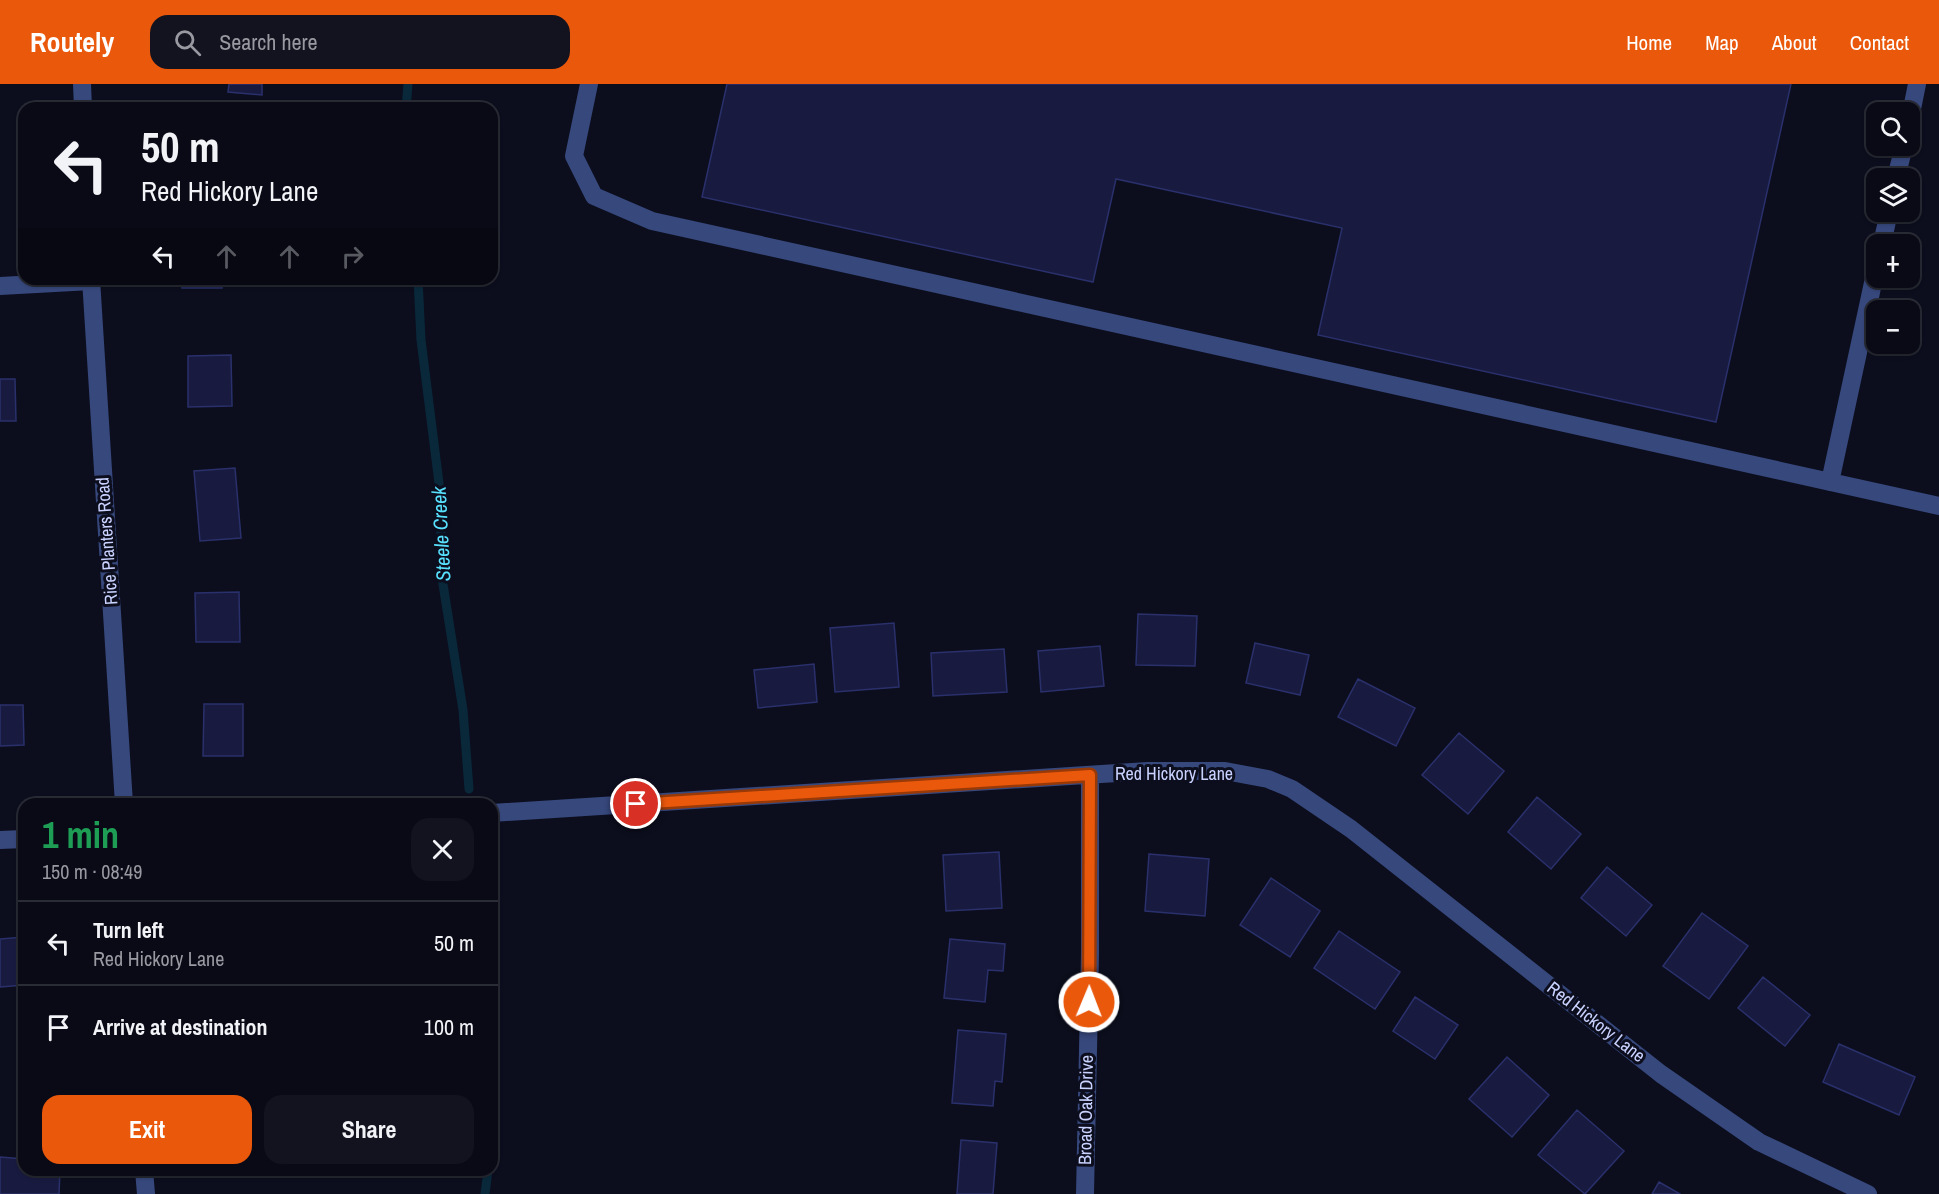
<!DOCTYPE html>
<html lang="en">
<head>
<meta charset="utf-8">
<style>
  body { margin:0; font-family:"Archivo Narrow",sans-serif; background:#12131f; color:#f1f3f6; height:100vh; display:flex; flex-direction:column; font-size:22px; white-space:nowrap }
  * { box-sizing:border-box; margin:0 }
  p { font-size:20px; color:#999aa1 }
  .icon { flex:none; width:33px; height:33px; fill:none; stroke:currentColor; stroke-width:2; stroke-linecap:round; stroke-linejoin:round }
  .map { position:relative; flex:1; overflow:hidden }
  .drawer { position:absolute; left:18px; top:714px; width:480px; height:378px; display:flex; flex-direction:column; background:#090a16; border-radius:18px; box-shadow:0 2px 4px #0004,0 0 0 2px #292b35 }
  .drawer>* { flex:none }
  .guide { position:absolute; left:18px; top:18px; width:480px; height:183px; border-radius:18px; box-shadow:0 2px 4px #0004,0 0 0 2px #292b35; background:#090a16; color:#f1f3f6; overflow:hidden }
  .buttons { position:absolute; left:1866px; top:18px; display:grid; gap:12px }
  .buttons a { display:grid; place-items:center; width:54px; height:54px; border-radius:12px; background:#090a16; box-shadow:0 2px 4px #0004,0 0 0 2px #292b35; font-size:30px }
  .pin { position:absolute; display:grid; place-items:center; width:51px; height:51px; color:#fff; margin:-26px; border:3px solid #fff; border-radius:50%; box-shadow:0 2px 6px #0007 }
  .me { position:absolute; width:66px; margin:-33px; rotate:1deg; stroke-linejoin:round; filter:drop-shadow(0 0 4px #0008) }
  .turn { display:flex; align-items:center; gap:21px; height:126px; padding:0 24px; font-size:27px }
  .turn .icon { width:78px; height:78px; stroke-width:2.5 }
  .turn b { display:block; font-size:42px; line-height:51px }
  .lanes { display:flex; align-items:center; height:57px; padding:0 24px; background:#0003; justify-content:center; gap:30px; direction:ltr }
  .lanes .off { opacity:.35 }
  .round { display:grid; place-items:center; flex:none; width:63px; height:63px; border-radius:18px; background:#12131f }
  .summary { display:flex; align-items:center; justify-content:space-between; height:102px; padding:0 24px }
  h1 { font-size:36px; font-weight:700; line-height:45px; color:#1e9e55 }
  .cta { display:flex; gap:12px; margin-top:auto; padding:12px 24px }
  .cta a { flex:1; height:69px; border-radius:18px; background:#ea580c; color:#fff; font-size:24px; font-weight:700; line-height:69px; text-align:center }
  .cta a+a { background:#12131f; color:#f1f3f6 }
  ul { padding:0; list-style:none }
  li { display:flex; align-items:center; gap:18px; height:84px; padding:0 24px; border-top:2px solid #292b35 }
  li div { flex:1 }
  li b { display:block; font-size:22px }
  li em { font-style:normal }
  header { display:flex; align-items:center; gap:36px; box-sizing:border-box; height:84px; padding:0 30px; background:#ea580c; color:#fff }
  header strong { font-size:28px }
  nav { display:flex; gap:33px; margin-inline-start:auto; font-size:21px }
  .search { width:420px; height:54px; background:#12131f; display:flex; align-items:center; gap:15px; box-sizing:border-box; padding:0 21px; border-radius:18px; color:#999aa1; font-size:22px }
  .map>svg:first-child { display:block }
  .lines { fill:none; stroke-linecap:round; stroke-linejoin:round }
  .stream { stroke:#09293b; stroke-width:9 }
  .building { fill:#181b3f; stroke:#2a306b; stroke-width:1.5 }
  .minor { stroke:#37487d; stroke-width:18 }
  .route-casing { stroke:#983908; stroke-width:15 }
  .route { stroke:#ea580c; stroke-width:10 }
  .labels { text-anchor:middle; stroke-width:6; stroke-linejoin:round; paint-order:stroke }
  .street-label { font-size:18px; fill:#cad3ff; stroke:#0c0e1e }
  .water-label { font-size:20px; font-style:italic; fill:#58e1fe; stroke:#0c0e1e }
</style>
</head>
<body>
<header>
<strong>Routely</strong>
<div class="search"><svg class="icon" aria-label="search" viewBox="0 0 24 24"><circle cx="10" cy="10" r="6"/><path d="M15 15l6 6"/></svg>Search here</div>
<nav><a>Home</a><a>Map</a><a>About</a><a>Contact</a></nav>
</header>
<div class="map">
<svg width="1939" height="1110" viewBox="0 0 1939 1110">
  <rect width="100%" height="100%" fill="#0c0e1e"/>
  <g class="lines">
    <path class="stream" d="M 406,24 L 408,0
      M 418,195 L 421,256 L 440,407 L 442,494 L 463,626 L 469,705
      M 485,1110 L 488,1086"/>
  </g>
  <path class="building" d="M 229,0 L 262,0 L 262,11 L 228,8 Z
    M 727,0 L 1791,0 L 1716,338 L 1318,251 L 1342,144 L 1116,95 L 1093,198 L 702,113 Z
    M 182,195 L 222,195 L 222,204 L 182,204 Z
    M 231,271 L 232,322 L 188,323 L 188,272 Z
    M 0,295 L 15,295 L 16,337 L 0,337 Z
    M 235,384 L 241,454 L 200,457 L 194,387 Z
    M 239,508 L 240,558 L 196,558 L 195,509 Z
    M 1138,530 L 1197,532 L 1195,582 L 1136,581 Z
    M 894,539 L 899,603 L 835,608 L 830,544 Z
    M 1255,559 L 1309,571 L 1300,611 L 1246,599 Z
    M 1100,562 L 1104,602 L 1041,608 L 1038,567 Z
    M 1004,565 L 1007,608 L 933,612 L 931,569 Z
    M 814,580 L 817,618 L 758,624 L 754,586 Z
    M 1358,595 L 1415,624 L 1396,662 L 1338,633 Z
    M 204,620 L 243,620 L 243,672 L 203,672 Z
    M 0,621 L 23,621 L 24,661 L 0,662 Z
    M 1459,649 L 1504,687 L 1468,730 L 1422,691 Z
    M 1537,713 L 1581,750 L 1551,785 L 1508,748 Z
    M 999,768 L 1002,824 L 946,827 L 943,771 Z
    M 1149,770 L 1209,775 L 1205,832 L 1145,827 Z
    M 1607,783 L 1652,821 L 1626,852 L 1581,814 Z
    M 1271,794 L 1320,827 L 1290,873 L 1240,841 Z
    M 1702,829 L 1748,862 L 1709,915 L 1663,882 Z
    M 1339,847 L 1400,888 L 1375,925 L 1314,884 Z
    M 24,853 L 24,901 L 0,903 L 0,855 Z
    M 950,855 L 1005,860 L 1003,887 L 988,886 L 985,918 L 944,914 Z
    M 1763,893 L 1810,931 L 1785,962 L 1738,924 Z
    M 1415,913 L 1458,941 L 1435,975 L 1393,947 Z
    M 958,946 L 1006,950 L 1002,998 L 995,997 L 993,1022 L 952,1019 Z
    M 1839,960 L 1915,993 L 1899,1031 L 1823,998 Z
    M 1507,973 L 1549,1011 L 1512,1053 L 1469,1015 Z
    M 1577,1026 L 1624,1067 L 1585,1110 L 1538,1071 Z
    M 961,1056 L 997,1059 L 993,1110 L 957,1110 Z
    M 0,1073 L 24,1075 L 24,1086 L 60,1086 L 59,1110 L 0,1110 Z
    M 1659,1098 L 1680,1110 L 1652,1110 Z"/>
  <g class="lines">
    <path class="minor" d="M 82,0 L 83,24
      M 589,0 L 574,72 L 594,112 L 652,137 L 1939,422
      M 1910,35 L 1917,0
      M 1896,94 L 1904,62
      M 1882,160 L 1889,128
      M 91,195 L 124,720
      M 0,202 L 91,197
      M 1830,398 L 1876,185
      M 492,729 L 1148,687 L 1225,687 L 1268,695 L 1292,705 L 1351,745 L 1661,990 L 1759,1058 L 1868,1110
      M 0,756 L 24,755
      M 144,1086 L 146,1110
      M 1085,1110 L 1090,870 L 1090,691"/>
  </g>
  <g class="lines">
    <defs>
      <path id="route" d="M 636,720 L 1090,691 L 1089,918"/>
    </defs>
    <use href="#route" class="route-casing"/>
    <use href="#route" class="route"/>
  </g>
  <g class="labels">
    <g class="street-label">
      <text transform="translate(107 457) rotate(-94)" y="6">Rice Planters Road</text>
      <text x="1174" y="696">Red Hickory Lane</text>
      <text transform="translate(1596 938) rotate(38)" y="6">Red Hickory Lane</text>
      <text transform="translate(1086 1026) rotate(-89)" y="6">Broad Oak Drive</text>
    </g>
    <g class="water-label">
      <text transform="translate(441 450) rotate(-93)" y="7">Steele Creek</text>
    </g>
  </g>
</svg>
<div class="buttons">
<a><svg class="icon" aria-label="search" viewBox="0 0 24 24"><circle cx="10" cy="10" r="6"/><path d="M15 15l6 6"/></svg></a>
<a><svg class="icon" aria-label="layers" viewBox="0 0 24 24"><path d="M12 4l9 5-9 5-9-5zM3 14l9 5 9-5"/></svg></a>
<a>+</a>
<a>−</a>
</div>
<div class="pin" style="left:636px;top:720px;background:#d93025"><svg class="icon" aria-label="arrive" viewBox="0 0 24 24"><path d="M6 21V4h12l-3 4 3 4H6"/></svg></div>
<svg class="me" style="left:1089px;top:918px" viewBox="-20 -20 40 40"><circle r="17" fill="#ea580c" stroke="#fff" stroke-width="3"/><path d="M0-11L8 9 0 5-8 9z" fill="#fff"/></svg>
<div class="guide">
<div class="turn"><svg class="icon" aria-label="left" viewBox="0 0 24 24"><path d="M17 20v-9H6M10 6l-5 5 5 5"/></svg><div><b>50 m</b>Red Hickory Lane</div></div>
<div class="lanes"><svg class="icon" aria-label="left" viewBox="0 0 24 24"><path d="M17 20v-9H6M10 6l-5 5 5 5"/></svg><svg class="icon off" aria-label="ahead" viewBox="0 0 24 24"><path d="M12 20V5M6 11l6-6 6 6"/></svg><svg class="icon off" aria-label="ahead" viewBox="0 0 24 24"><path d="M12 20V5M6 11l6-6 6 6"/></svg><svg class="icon off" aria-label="right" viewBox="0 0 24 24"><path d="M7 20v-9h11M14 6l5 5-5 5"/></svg></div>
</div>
<section class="drawer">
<div class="summary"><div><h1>1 min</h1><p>150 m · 08:49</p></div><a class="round"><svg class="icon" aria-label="close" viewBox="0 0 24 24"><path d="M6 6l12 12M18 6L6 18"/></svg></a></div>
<ul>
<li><svg class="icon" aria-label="left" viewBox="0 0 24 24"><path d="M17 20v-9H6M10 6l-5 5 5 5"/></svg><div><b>Turn left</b><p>Red Hickory Lane</p></div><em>50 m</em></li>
<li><svg class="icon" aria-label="arrive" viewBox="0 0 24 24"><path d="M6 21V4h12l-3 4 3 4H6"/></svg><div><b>Arrive at destination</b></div><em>100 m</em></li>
</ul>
<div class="cta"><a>Exit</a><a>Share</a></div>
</section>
</div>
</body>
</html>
